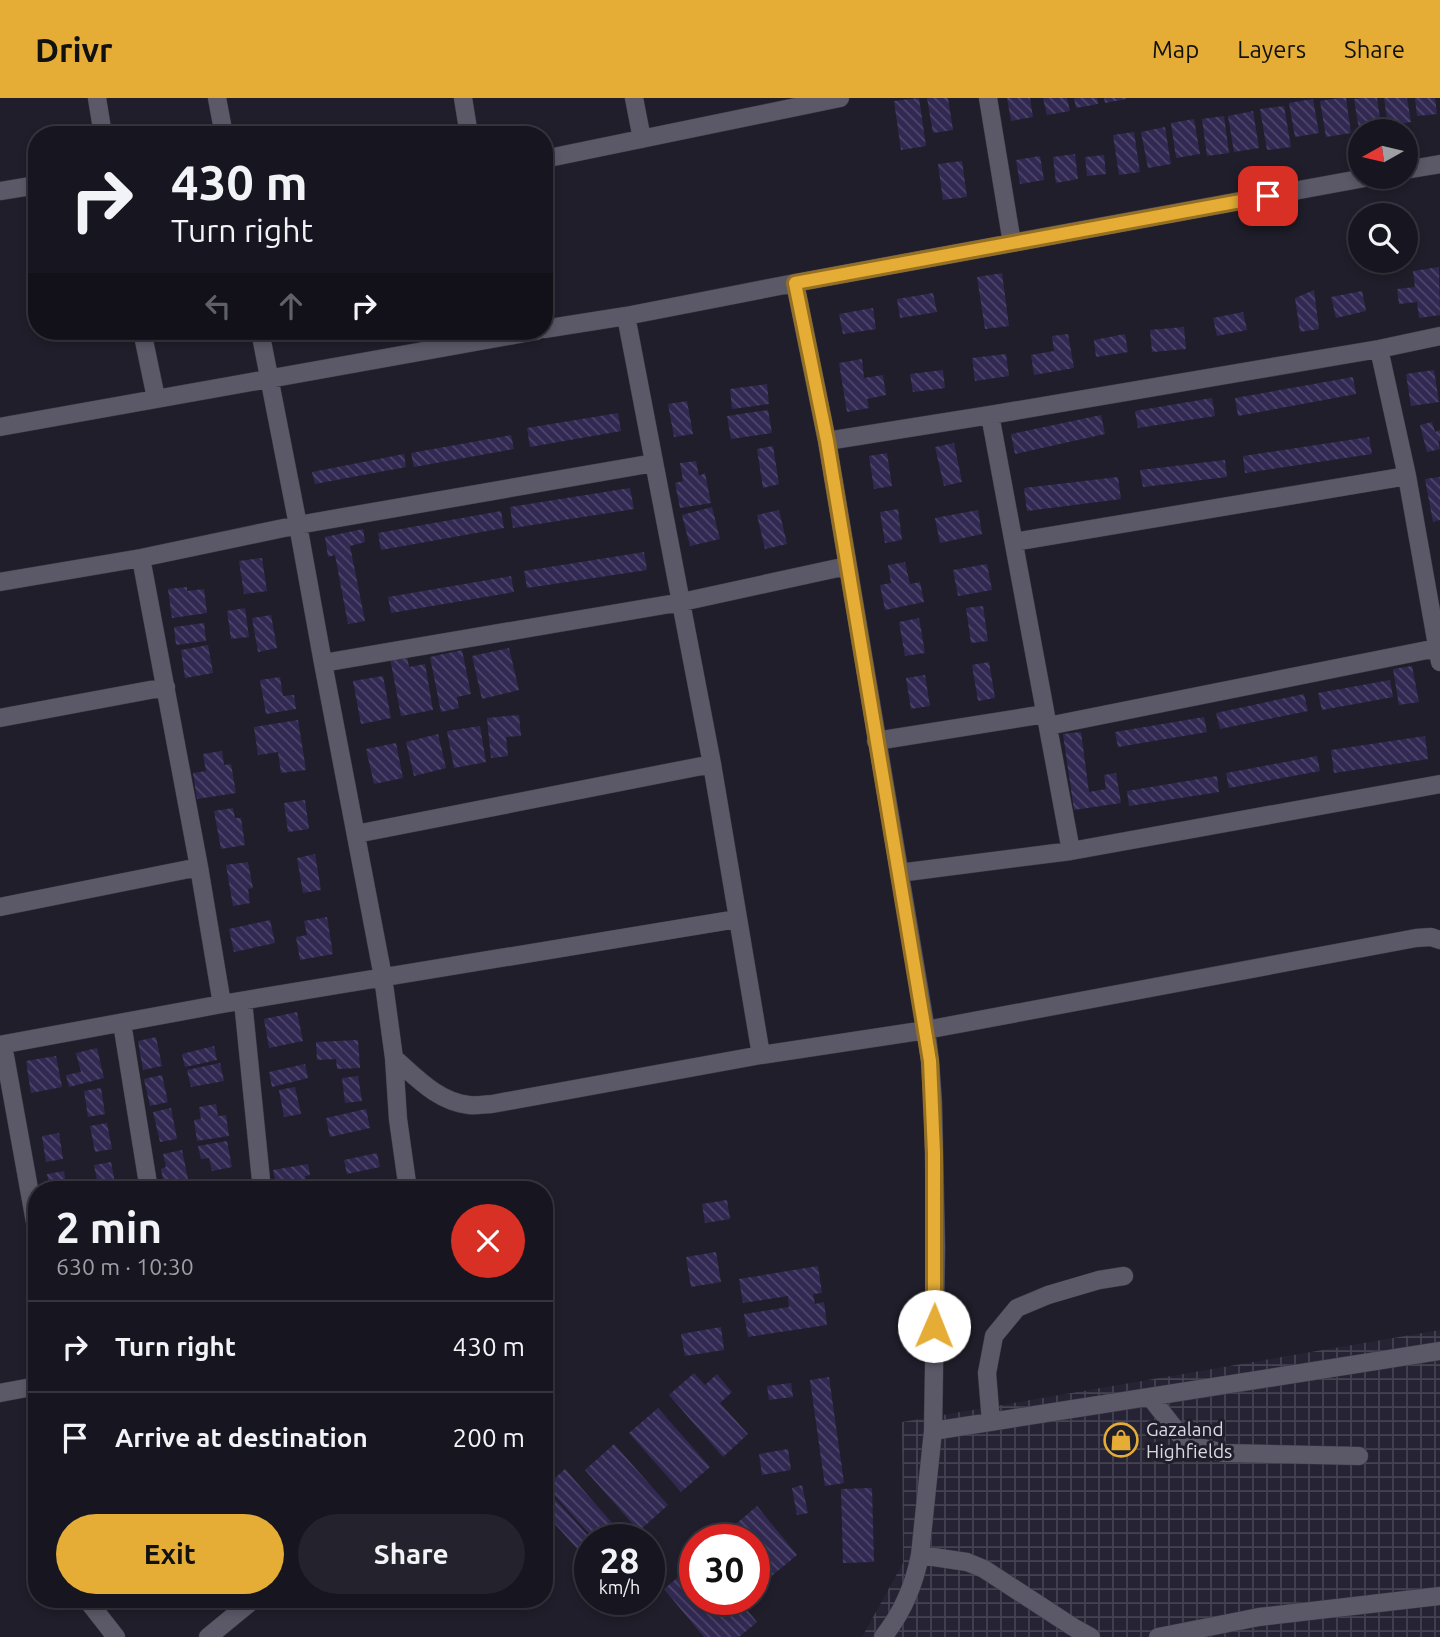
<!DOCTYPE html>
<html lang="en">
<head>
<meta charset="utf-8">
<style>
  body { margin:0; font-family:Ubuntu,sans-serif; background:#24232d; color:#f1f3f6; height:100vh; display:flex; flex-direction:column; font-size:26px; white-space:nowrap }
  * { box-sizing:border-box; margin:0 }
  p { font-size:23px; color:#9e9fa5 }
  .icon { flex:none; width:38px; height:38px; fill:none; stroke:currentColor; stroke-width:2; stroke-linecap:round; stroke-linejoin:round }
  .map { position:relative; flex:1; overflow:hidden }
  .sheet { position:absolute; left:28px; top:1083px; width:525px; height:427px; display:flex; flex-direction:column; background:#171620; border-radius:28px; box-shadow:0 4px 10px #0003,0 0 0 2px #36353e }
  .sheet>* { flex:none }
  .guide { position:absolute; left:28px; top:28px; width:525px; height:214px; border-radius:28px; box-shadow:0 4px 10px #0003,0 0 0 2px #36353e; background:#171620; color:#f1f3f6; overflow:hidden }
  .needle { width:46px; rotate:262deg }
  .controls { position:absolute; left:1348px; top:21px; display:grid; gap:14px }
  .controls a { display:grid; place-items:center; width:70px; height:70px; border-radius:50%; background:#171620; box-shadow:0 4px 10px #0003,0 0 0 2px #36353e; font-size:35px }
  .speed { position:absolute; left:574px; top:1426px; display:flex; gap:14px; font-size:35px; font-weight:700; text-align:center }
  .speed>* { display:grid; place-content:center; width:91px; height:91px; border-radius:50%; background:#171620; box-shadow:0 4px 10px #0003,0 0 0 2px #36353e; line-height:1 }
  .speed small { font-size:18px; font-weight:400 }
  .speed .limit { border:10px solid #d22; background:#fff; color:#111 }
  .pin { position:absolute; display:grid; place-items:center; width:60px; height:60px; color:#fff; margin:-30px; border-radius:14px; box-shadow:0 4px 10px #0006 }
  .me { position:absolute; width:77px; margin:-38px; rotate:1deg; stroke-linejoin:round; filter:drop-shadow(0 0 5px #0008) }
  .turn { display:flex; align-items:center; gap:24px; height:147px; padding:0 28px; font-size:32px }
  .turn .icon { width:91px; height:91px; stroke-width:2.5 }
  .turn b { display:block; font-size:49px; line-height:60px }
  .lanes { display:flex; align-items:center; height:66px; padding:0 28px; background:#0003; justify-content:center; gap:35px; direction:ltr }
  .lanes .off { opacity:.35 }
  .round { display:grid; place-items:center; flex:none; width:74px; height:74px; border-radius:37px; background:#24232d }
  .summary { display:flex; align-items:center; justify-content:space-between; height:119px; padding:0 28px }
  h1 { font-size:42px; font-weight:600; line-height:52px }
  .action { display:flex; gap:14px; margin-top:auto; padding:14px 28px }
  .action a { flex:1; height:80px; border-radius:42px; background:#e5ad36; color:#111; font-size:28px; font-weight:600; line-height:80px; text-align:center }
  .action a+a { background:#24232d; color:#f1f3f6 }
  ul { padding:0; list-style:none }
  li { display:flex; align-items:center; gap:21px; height:91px; padding:0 28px; border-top:2px solid #36353e }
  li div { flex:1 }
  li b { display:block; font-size:26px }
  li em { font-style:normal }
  header { display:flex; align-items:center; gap:42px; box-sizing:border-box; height:98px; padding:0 35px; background:#e5ad36; color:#111 }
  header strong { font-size:33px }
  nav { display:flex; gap:38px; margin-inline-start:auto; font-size:24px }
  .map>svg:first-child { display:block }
  .industrial { fill:url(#industrial-grid) }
  .building { fill:url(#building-back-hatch) }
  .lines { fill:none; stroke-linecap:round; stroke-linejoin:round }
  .minor-casing { stroke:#3b3a44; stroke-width:19 }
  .minor { stroke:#5b5968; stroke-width:18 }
  .route-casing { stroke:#957023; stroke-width:18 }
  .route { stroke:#e5ad36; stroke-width:12 }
  .labels { text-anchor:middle; stroke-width:6; stroke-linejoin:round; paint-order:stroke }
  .poi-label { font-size:19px; fill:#dad9e2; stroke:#1f1e2a; text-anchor:start }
</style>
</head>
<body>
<header>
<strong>Drivr</strong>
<nav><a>Map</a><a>Layers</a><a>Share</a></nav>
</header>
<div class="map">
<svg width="1440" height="1539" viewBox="0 0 1440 1539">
  <defs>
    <pattern id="industrial-grid" width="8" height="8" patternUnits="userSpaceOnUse" patternTransform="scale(1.75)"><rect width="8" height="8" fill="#262335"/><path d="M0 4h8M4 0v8" fill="none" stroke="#454252"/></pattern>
    <pattern id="building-back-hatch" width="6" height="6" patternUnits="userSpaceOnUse" patternTransform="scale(1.75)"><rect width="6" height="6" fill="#322952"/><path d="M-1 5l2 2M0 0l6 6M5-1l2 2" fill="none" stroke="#4f476b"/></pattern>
  </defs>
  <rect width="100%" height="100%" fill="#1f1e2a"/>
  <path class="industrial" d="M 1440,1232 L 1440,1539 L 862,1539 L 903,1465 L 902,1324 Z"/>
  <path class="building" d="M 919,0 L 926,48 L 901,52 L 894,3 Z
    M 927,0 L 948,0 L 953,32 L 933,35 Z
    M 1007,0 L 1030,0 L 1033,19 L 1011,23 Z
    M 1043,0 L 1067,0 L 1070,13 L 1047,17 Z
    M 1074,0 L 1097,0 L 1098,6 L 1076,10 Z
    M 1104,0 L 1126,0 L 1126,1 L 1105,5 Z
    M 1339,0 L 1346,0 L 1351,35 L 1326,39 L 1320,3 Z
    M 1362,0 L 1377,0 L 1381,27 L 1359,31 L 1354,1 Z
    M 1384,0 L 1407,0 L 1411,24 L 1388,28 Z
    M 1415,0 L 1435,0 L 1437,16 L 1417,18 Z
    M 1313,1 L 1319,35 L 1295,39 L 1289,5 Z
    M 1284,8 L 1291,49 L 1267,52 L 1260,11 Z
    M 1253,13 L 1259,50 L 1234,54 L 1228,18 Z
    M 1224,18 L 1229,55 L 1207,58 L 1202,21 Z
    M 1194,21 L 1200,56 L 1176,60 L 1171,25 Z
    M 1165,29 L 1171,66 L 1148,70 L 1141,34 Z
    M 1134,34 L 1140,74 L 1119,77 L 1113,37 Z
    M 1075,56 L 1078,81 L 1056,85 L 1053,59 Z
    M 1104,57 L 1106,76 L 1087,78 L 1085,59 Z
    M 1040,58 L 1044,82 L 1020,86 L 1016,62 Z
    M 962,63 L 967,99 L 943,102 L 938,66 Z
    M 1439,169 L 1440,217 L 1419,220 L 1417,204 L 1399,206 L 1397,191 L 1415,189 L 1413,173 Z
    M 1002,175 L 1009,228 L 985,231 L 977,179 Z
    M 1314,192 L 1319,231 L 1300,234 L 1295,200 Z
    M 1362,193 L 1366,213 L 1336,220 L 1331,199 Z
    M 933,195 L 937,214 L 900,220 L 897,201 Z
    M 873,210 L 876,231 L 843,236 L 839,216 Z
    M 1243,214 L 1247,232 L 1217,238 L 1213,220 Z
    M 1184,229 L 1186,251 L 1152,254 L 1150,232 Z
    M 1068,236 L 1074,270 L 1034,277 L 1031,257 L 1054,253 L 1052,238 Z
    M 1125,236 L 1128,254 L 1096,259 L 1094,242 Z
    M 1006,256 L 1009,278 L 975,283 L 972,260 Z
    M 862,261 L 864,280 L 883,277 L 886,297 L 867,301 L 869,310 L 847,314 L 839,265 Z
    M 943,272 L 945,290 L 913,294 L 910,276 Z
    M 1434,272 L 1439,304 L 1411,308 L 1406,276 Z
    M 1353,279 L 1356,296 L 1238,318 L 1235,300 Z
    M 767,286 L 769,306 L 732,311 L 730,291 Z
    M 1212,300 L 1215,318 L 1138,330 L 1135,313 Z
    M 687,303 L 693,336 L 674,339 L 668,306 Z
    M 768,312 L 772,335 L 731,341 L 727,318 Z
    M 618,315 L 621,333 L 530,349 L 527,330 Z
    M 1101,317 L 1105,336 L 1015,356 L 1011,336 Z
    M 1432,324 L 1435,334 L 1440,332 L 1440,343 L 1438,343 L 1440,351 L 1427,354 L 1420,327 Z
    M 511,337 L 514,351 L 414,369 L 411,355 Z
    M 1369,339 L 1372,356 L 1245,375 L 1243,358 Z
    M 954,345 L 962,384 L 944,388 L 935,349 Z
    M 773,348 L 779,386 L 763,390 L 757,351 Z
    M 887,355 L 892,388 L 874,391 L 869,358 Z
    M 404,356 L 406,369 L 315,386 L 312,374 Z
    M 1225,362 L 1227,379 L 1143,389 L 1140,372 Z
    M 696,363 L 699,378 L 705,375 L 711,405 L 680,410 L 675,385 L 683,383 L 680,365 Z
    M 1118,379 L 1121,401 L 1027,413 L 1024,390 Z
    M 1440,379 L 1440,422 L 1433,424 L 1425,381 Z
    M 630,390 L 634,411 L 513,430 L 510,409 Z
    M 712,409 L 720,441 L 690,448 L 682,417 Z
    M 898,411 L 902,442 L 885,445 L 880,414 Z
    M 779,412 L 787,446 L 765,451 L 757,417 Z
    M 978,412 L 982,436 L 940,445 L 935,420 Z
    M 501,413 L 504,430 L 381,452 L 378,435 Z
    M 363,431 L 365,444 L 350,448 L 365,523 L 348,526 L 335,457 L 328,459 L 325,439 Z
    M 644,454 L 647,472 L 527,490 L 524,473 Z
    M 262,460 L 267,493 L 244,496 L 239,463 Z
    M 905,464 L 910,486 L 920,484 L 924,504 L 885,512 L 880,487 L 891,485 L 888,467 Z
    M 987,466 L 992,492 L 958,498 L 953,472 Z
    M 511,478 L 514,494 L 391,515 L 388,499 Z
    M 187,489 L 187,493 L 204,491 L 207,515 L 172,520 L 168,491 Z
    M 983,508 L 988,543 L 971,545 L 966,510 Z
    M 245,510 L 249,539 L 231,541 L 227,513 Z
    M 271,517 L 277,550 L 258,554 L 252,520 Z
    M 919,520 L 925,555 L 905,558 L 899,524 Z
    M 204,525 L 206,543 L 176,547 L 174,529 Z
    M 208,547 L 213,575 L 185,580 L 181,552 Z
    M 509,550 L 519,592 L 482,601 L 472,558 Z
    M 462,552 L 471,596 L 457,599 L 459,610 L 441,614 L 430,559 Z
    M 407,557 L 409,569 L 425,566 L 433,612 L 401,618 L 390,560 Z
    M 989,564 L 995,600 L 978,603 L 972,567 Z
    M 1412,568 L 1419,604 L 1399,607 L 1393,571 Z
    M 925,577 L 930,608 L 911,611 L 906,580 Z
    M 383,578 L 391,620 L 361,626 L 353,583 Z
    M 280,579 L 283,598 L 294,597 L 296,611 L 266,616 L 260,582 Z
    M 1390,582 L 1393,599 L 1322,612 L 1318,595 Z
    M 1304,596 L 1308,613 L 1220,631 L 1216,615 Z
    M 519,617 L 521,638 L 506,639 L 508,658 L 491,660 L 487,620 Z
    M 1204,619 L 1207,634 L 1118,649 L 1115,634 Z
    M 298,622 L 306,672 L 281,675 L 278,654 L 258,657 L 254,629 Z
    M 480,628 L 486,664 L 454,670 L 447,633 Z
    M 1081,634 L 1089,694 L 1106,691 L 1104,677 L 1116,675 L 1121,705 L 1074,712 L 1063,636 Z
    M 438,636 L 446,670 L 414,678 L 406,644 Z
    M 1425,638 L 1428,661 L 1334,675 L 1331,652 Z
    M 396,645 L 403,680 L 374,686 L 366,651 Z
    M 222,653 L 224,667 L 231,666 L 236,695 L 197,701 L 193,675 L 206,673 L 203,656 Z
    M 1317,658 L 1320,673 L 1229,690 L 1226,675 Z
    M 1217,678 L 1219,694 L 1129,708 L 1127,693 Z
    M 305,702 L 309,731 L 288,734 L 284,705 Z
    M 233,710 L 235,720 L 241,720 L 245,747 L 221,751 L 214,713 Z
    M 315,756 L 321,792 L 303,795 L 297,760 Z
    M 248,764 L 253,790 L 248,791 L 250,805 L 233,808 L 226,767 Z
    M 327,819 L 333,856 L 300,862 L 296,839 L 307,837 L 304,823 Z
    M 270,822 L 275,845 L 234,854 L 229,831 Z
    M 297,914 L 303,943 L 269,950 L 264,921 Z
    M 156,939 L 162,968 L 143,972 L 138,943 Z
    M 358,942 L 360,970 L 337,971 L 336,961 L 317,962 L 316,944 Z
    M 214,948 L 217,962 L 185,969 L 182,956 Z
    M 97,950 L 104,980 L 69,989 L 66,977 L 81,974 L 76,955 Z
    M 56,958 L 62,989 L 31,995 L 26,963 Z
    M 220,965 L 224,983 L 191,989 L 187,972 Z
    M 305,966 L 308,980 L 272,989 L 269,974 Z
    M 162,977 L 168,1004 L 150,1008 L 144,981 Z
    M 358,978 L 362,1003 L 345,1005 L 342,980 Z
    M 295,989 L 301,1016 L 284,1019 L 279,992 Z
    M 101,990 L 105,1016 L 88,1019 L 84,993 Z
    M 216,1006 L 218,1018 L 226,1017 L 229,1038 L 197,1043 L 194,1022 L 201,1021 L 199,1009 Z
    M 171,1010 L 177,1041 L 160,1044 L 153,1014 Z
    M 366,1011 L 370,1030 L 330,1039 L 326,1020 Z
    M 107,1025 L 112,1051 L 95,1054 L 90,1028 Z
    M 59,1035 L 63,1061 L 46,1064 L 42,1038 Z
    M 227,1043 L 232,1069 L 212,1073 L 209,1060 L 201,1061 L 198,1048 Z
    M 182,1052 L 188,1081 L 164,1086 L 161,1071 L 166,1069 L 163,1056 Z
    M 377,1055 L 380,1069 L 347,1076 L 344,1062 Z
    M 111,1064 L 116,1090 L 99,1092 L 94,1067 Z
    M 308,1066 L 310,1077 L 305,1078 L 308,1092 L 277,1092 L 273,1072 Z
    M 64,1073 L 67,1092 L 50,1092 L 47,1076 Z
    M 228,1081 L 230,1092 L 214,1092 L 212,1084 Z
    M 190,1088 L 191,1092 L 173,1092 L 173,1090 Z
    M 727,1102 L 730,1121 L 705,1125 L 702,1106 Z
    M 716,1154 L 721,1184 L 691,1189 L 686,1159 Z
    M 818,1168 L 822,1195 L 813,1196 L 815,1206 L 824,1204 L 827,1227 L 748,1239 L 744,1216 L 789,1209 L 788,1198 L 743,1205 L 739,1181 Z
    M 721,1229 L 724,1252 L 685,1258 L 681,1236 Z
    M 694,1275 L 705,1287 L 717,1276 L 732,1294 L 720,1305 L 748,1336 L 723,1359 L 669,1297 Z
    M 829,1279 L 844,1385 L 825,1388 L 810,1282 Z
    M 791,1285 L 793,1299 L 769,1302 L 767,1288 Z
    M 658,1310 L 710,1369 L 681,1394 L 629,1335 Z
    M 614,1346 L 668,1407 L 639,1433 L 585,1372 Z
    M 788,1351 L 791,1372 L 762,1377 L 759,1356 Z
    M 565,1371 L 627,1442 L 595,1442 L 546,1388 Z
    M 802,1387 L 808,1415 L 797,1417 L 792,1390 Z
    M 872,1390 L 874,1464 L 843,1465 L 841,1391 Z
    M 546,1391 L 590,1440 L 590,1465 L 544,1414 L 544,1393 Z
    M 757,1408 L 797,1457 L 757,1490 L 754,1486 L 754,1442 L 717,1442 Z
    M 695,1465 L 695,1502 L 739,1502 L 757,1524 L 739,1539 L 704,1539 L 664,1491 Z
    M 622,1502 L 640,1502 L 630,1511 Z"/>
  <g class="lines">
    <defs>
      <path id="minor" d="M 97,0 L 103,37
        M 217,0 L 224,37
        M 463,0 L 469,37
        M 634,0 L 642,41
        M 988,0 L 1012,145
        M 544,61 L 840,0
        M 1405,72 L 1440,66
        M 0,93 L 37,87
        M 795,185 L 827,343 L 926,932 L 930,963 L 933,1005 L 936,1149 L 933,1333 L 920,1457 C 914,1488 903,1514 883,1539
        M 626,218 L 712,666 L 761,957
        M 544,231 L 626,218 L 795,185 L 1370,79
        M 142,233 L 156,300
        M 260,233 L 298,427 L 323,565 L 383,879 L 394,960 L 398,1021 L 408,1092
        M 1379,251 L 1407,378 L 1440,564
        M 990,317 L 1071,753
        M 0,329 L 536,233
        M 827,343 L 990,317 L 1379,251 L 1440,238
        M 1014,444 L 1407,378
        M 141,460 L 199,769 L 222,906
        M 0,484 L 141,460 L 298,427 L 654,365
        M 323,565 L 682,504 L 847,468
        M 0,620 L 166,589
        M 1048,628 L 1437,550
        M 876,643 L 1045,616
        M 356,736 L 712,666
        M 899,775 L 1071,753 L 1440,686
        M 0,809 L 199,769
        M 243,903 L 262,1092
        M 122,925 L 149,1092
        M 0,947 L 222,906 L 737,821
        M 3,947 L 37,1135
        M 394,960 C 416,979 438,1004 469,1007 C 477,1008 485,1006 492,1006 L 761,957 L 926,932 L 1416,840 L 1431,839 L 1440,842
        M 0,1295 L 37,1288
        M 1150,1299 L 1187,1346 L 1224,1355 L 1359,1358
        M 991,1324 L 987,1275 L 994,1238 L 1017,1210 L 1048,1197 L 1099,1182 L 1124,1178
        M 933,1333 L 1440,1253
        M 920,1457 L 967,1464 L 984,1471 L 1073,1529 L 1091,1539
        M 87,1502 L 116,1539
        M 208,1539 L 253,1502
        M 1158,1539 L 1259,1519 L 1440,1498"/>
    </defs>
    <use href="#minor" class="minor-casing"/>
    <use href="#minor" class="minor"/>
  </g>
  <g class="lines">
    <defs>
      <path id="route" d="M 934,1228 L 934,1055 L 930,963 L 827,343 L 795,185 L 1268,98"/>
    </defs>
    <use href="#route" class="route-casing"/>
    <use href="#route" class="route"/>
  </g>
  <defs>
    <symbol id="shop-ring" viewBox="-11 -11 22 22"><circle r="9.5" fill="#1f1e2a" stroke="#e5ad36" stroke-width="1.5"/><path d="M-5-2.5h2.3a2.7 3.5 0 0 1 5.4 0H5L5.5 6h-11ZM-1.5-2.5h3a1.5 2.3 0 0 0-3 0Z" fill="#e5ad36"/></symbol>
  </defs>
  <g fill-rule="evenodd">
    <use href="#shop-ring" x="1102" y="1323" width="38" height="38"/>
  </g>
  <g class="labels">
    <g class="poi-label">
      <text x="1146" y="1338">Gazaland<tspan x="1146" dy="22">Highfields</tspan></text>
    </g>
  </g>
</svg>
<div class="controls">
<a><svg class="needle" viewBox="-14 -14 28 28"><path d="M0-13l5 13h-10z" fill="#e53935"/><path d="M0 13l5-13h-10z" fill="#9e9fa5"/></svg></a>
<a><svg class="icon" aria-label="search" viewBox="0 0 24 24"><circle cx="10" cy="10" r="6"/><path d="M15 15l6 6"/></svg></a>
</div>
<div class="speed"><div>28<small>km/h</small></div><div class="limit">30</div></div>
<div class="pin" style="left:1268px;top:98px;background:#d93025"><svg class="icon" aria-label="arrive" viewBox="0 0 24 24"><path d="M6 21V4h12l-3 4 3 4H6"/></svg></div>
<svg class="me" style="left:934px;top:1228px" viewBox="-20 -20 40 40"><circle r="19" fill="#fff"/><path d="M0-13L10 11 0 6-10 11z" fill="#e5ad36"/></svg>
<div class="guide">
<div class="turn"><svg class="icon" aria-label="right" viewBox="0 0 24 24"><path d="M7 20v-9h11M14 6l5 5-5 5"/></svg><div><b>430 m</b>Turn right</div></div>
<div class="lanes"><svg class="icon off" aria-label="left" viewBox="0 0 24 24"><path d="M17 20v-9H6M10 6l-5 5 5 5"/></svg><svg class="icon off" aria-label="ahead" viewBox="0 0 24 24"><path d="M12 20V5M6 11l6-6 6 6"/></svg><svg class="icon" aria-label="right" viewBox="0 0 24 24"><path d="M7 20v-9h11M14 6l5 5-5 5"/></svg></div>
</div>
<section class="sheet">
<div class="summary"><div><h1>2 min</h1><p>630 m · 10:30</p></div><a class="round" style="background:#d93025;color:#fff"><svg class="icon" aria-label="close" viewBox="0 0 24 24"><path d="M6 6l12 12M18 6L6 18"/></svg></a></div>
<ul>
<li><svg class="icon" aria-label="right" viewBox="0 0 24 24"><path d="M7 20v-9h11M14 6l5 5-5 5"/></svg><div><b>Turn right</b></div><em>430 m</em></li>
<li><svg class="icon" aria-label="arrive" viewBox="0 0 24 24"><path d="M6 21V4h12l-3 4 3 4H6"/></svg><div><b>Arrive at destination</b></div><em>200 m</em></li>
</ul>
<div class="action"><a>Exit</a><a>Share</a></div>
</section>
</div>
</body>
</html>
